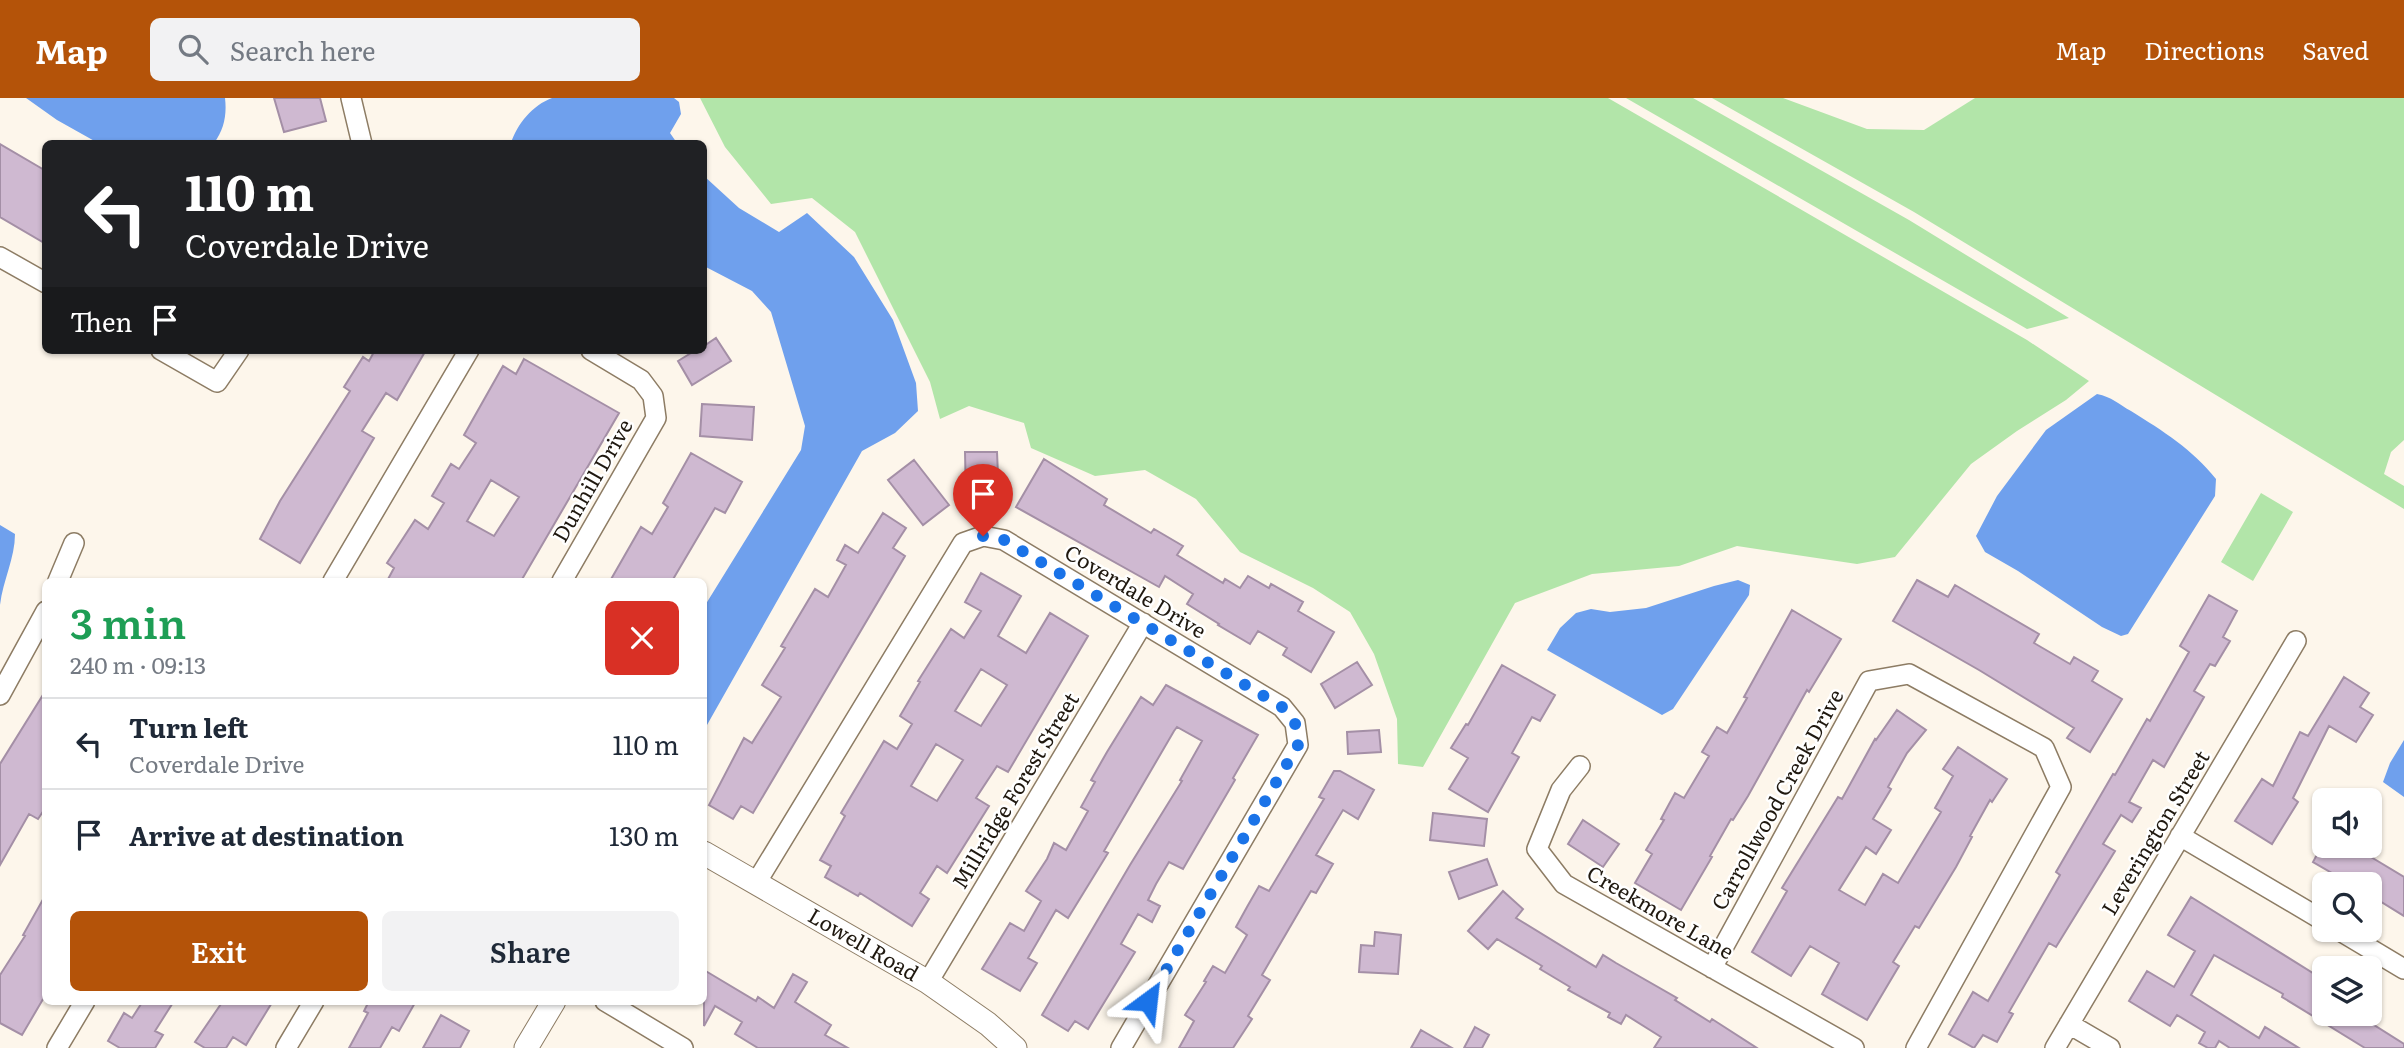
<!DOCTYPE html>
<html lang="en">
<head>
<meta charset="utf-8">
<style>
  body { margin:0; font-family:Literata,serif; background:#f2f2f3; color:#1f2937; height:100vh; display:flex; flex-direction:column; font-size:26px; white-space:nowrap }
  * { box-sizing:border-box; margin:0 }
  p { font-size:23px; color:#747a83 }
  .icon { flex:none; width:38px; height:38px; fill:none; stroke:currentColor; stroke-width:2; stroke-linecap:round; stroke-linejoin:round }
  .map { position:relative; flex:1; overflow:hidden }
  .sheet { position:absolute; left:42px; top:480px; width:665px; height:427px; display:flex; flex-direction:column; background:#fff; border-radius:10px; box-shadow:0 2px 5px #0004 }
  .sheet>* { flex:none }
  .banner { position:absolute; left:42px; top:42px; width:665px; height:214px; border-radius:10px; box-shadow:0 2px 5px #0004; background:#202124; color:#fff; overflow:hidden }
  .controls { position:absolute; left:2312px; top:690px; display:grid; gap:14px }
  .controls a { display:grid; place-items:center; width:70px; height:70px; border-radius:10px; background:#fff; box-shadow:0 2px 5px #0004; font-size:35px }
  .pin { position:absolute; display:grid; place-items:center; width:60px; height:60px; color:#fff; margin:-72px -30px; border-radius:50% 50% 50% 0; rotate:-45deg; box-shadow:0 0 7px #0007 }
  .pin .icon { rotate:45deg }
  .me { position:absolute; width:77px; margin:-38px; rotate:30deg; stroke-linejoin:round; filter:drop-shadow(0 0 5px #0008) }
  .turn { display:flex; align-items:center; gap:24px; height:147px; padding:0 28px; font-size:32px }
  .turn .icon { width:91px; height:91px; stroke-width:2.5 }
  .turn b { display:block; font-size:49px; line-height:60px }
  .then { display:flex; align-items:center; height:66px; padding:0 28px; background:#0003; gap:14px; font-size:26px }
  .round { display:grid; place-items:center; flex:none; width:74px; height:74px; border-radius:10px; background:#f2f2f3 }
  .headline { display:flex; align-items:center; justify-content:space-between; height:119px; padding:0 28px }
  h1 { font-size:42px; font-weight:600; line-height:52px; color:#1e9e55 }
  .action { display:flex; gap:14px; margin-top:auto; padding:14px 28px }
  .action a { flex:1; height:80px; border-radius:10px; background:#b45309; color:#fff; font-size:28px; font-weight:600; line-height:80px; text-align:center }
  .action a+a { background:#f2f2f3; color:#1f2937 }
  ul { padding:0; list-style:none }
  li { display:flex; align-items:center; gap:21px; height:91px; padding:0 28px; border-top:2px solid #e0e1e3 }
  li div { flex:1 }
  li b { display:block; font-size:26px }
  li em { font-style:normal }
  header { display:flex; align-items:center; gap:42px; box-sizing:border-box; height:98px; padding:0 35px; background:#b45309; color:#fff }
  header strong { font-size:33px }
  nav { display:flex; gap:38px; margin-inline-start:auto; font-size:24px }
  .search { width:490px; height:63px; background:#f2f2f3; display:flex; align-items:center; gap:18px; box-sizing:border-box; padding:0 24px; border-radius:10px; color:#747a83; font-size:26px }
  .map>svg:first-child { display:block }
  .green { fill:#b2e5a9 }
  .water { fill:#6fa0ed }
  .building { fill:#cfb9d1; stroke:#a48fa6; stroke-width:2; fill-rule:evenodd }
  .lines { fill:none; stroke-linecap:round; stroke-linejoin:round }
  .minor-casing { stroke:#8d7c64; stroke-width:22 }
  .tertiary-casing { stroke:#8d7c64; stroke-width:25 }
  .minor { stroke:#fff; stroke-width:19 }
  .tertiary { stroke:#fff; stroke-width:23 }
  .route { stroke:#1a73e8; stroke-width:12; stroke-dasharray:0 21.6 }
  .labels { text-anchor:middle; stroke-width:5; stroke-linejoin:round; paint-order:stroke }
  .street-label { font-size:21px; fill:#1f180f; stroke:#fff }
</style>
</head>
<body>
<header>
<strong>Map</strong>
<div class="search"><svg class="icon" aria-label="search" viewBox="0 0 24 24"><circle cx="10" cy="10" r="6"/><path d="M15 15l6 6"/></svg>Search here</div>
<nav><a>Map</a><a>Directions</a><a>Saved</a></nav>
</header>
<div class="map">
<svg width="2404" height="950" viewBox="0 0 2404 950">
  <rect width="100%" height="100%" fill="#fdf6eb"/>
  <path class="green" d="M 700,0 L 1608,0 L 2027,242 L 2089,283 L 2066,302 L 2017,333 L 1971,366 L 1895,459 L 1857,466 L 1737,448 L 1679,468 L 1592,476 L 1515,505 L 1423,669 L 1398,666 L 1397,621 L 1374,556 L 1350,514 L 1313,490 L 1240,454 L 1196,401 L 1145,372 L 1095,378 L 1031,350 L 1024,325 L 969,308 L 940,321 L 930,284 L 855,134 L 812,100 L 771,106 L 725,49 Z
    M 1626,0 L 1693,0 L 1909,122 L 2069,220 L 2027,231 Z
    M 1712,0 L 1783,0 L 1867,31 L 1924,32 L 1975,0 L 2404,0 L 2404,342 L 2391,354 L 2384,376 L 2404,388 L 2404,411 L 1914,114 Z
    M 2261,395 L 2293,414 L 2253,483 L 2221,464 Z"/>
  <path class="water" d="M 26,0 L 225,0 C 227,17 224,32 214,45 L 98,45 L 57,22 Z
    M 552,0 L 674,0 L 679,4 L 681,16 L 670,35 L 677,45 L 511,45 C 517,26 533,7 552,0 Z
    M 704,78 L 739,110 L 779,134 L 807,115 L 854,159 L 893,222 L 916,285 L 918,313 L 895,335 L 862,353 L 707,627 L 704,627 L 704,509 L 801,352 L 805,328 L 771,214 L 752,193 L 704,168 Z
    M 2097,296 C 2112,299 2118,306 2131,313 C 2163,333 2192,351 2216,381 L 2215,398 L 2128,536 L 2121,538 L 2102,529 L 2018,473 L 1985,454 L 1976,438 L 1997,398 L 2046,332 Z
    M 0,427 L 15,436 C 15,460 3,482 0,507 Z
    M 1738,482 L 1750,487 L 1749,497 L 1673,611 L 1662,617 L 1547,552 L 1560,530 L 1576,515 L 1591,511 L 1610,514 L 1646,510 L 1714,488 Z
    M 2404,642 L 2404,699 L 2383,684 L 2390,665 Z"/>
  <path class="building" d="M 274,0 L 320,0 L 326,23 L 284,34 Z
    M 0,46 L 46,73 L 46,146 L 0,119 Z
    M 716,240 L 731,263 L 692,287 L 678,263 L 696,252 L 704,252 L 704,248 Z
    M 375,252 L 426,252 L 397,302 L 386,295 L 362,333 L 374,340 L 300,465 L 260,441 L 280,403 L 350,293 L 344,289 L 363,259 L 369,263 Z
    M 524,261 L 619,315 L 521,483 L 387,483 L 394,470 L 387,465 L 415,422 L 428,431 L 444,405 L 432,398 L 451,366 L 459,371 L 476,345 L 464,337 L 503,268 L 516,276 ZM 491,382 L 519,399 L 494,438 L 467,423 Z
    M 702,306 L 754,309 L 752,342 L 700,338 Z
    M 965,354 L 997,354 L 999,400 L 966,401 Z
    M 691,355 L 742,384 L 725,415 L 715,410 L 672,483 L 610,483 L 641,429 L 652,436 L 668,409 L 663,405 Z
    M 1044,361 L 1107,401 L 1104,407 L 1151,435 L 1154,431 L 1183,448 L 1177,457 L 1223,485 L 1225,481 L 1240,490 L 1248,478 L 1269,490 L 1271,486 L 1303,504 L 1298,513 L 1334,534 L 1311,574 L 1283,557 L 1287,550 L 1258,533 L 1250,546 L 1218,527 L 1219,526 L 1187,506 L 1193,496 L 1165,478 L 1159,489 L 1016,409 Z
    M 914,362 L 949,407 L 923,427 L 888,382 Z
    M 883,415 L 906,430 L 893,450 L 905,458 L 753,715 L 741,708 L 733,721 L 709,707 L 744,640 L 752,645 L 781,599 L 762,587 L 785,550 L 781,548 L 815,491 L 828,499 L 846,467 L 837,462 L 845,447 L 858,455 Z
    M 981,475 L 1021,498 L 998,538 L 1026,555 L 1050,515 L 1088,538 L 1008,674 L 997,668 L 976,700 L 989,708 L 947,775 L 937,768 L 920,795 L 929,801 L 912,828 L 860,795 L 858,798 L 825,779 L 831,768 L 820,762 L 845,718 L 841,715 L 884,643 L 897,651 L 912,626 L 900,618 L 920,584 L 918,583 L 951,531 L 964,540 L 981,513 L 965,504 ZM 981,571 L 1007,587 L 981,628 L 955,613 ZM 936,646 L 963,662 L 937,703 L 911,688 Z
    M 1917,482 L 1948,499 L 1955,487 L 2039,536 L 2034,545 L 2070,566 L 2074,559 L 2098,573 L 2092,583 L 2122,601 L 2090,654 L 2067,640 L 2074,630 L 1979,572 L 1893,523 Z
    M 2209,497 L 2237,513 L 2223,539 L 2230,543 L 2215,568 L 2210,566 L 2194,593 L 2204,599 L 2164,669 L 2153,662 L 2129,704 L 2141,710 L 2132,724 L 2121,717 L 2103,746 L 2115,753 L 2056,849 L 2049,845 L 2009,914 L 2013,916 L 1997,944 L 1983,937 L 1974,950 L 1949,936 L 1973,894 L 1988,903 L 2060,777 L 2056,774 L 2113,676 L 2115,677 L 2147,621 L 2150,623 L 2189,554 L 2180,548 Z
    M 1792,512 L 1841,541 L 1809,594 L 1807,592 L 1748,698 L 1733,722 L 1731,721 L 1710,758 L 1712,759 L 1681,812 L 1635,785 L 1652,756 L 1646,752 L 1664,722 L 1661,721 L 1675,695 L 1684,700 L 1709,658 L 1702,654 L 1717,629 L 1727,635 L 1747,600 L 1744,599 Z
    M 1357,564 L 1372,587 L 1335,610 L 1321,586 Z
    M 1502,567 L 1555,597 L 1540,623 L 1532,619 L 1512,655 L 1519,659 L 1488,714 L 1449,691 L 1468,660 L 1451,650 L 1466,626 L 1468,627 Z
    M 2344,579 L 2369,595 L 2360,609 L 2373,617 L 2356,644 L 2329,628 L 2293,700 L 2298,704 L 2272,746 L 2235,723 L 2262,681 L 2273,688 L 2300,634 L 2308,638 Z
    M 1166,587 L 1258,637 L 1233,680 L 1235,682 L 1183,771 L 1169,764 L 1156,786 L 1148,802 L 1160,808 L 1152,824 L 1138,816 L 1121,846 L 1135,854 L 1088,931 L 1075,923 L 1068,933 L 1042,917 L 1130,767 L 1182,683 L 1180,682 L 1202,643 L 1177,629 L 1174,633 L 1104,753 L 1108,755 L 1068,820 L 1056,812 L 1028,860 L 1037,865 L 1020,893 L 982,871 L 1010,825 L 1024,833 L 1041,803 L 1026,793 L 1047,761 L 1054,745 L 1066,752 L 1088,713 L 1081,709 L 1095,684 L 1091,682 L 1107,654 L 1141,599 L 1153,607 Z
    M 46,592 L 46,709 L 38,721 L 29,716 L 0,767 L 0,666 Z
    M 1897,612 L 1926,632 L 1907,655 L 1888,689 L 1891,691 L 1873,721 L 1891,732 L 1876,756 L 1866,749 L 1839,792 L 1865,807 L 1883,776 L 1898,785 L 1941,714 L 1935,710 L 1953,678 L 1943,671 L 1958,649 L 2007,681 L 1992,704 L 1990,702 L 1970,738 L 1972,739 L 1956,769 L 1919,830 L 1915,828 L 1893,864 L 1899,868 L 1867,922 L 1822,896 L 1839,865 L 1810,848 L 1791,878 L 1752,854 L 1787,793 L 1782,790 L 1838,699 L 1842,701 L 1875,641 L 1876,642 Z
    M 1379,632 L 1381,654 L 1348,656 L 1347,634 Z
    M 1334,673 L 1340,673 L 1374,692 L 1358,721 L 1343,712 L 1316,757 L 1333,766 L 1316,795 L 1311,793 L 1262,877 L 1270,882 L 1248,918 L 1252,921 L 1233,950 L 1179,950 L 1194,923 L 1185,917 L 1206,884 L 1204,883 L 1213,868 L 1225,875 L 1247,837 L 1236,829 L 1247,809 L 1259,788 L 1269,793 L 1324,701 L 1319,699 Z
    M 1433,715 L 1487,721 L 1484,748 L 1430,742 Z
    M 1583,722 L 1619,746 L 1603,769 L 1568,746 Z
    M 2322,747 L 2365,747 L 2361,753 L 2404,779 L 2404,818 L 2370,797 L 2370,786 L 2351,786 L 2313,764 Z
    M 1487,761 L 1497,787 L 1459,801 L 1449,774 Z
    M 1503,793 L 1523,811 L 1516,820 L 1596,869 L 1603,857 L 1616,865 L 1677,900 L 1675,902 L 1710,924 L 1712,921 L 1757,950 L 1654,950 L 1661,939 L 1626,917 L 1621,926 L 1608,919 L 1610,915 L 1568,892 L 1570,889 L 1540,871 L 1542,868 L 1497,841 L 1488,851 L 1468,833 Z
    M 46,796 L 46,896 L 22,937 L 0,925 L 0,877 L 25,838 L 23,837 Z
    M 2191,799 L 2324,882 L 2324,915 L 2355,915 L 2404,946 L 2404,950 L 2365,950 L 2282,899 L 2283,896 L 2214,857 L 2191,897 L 2259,940 L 2265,929 L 2299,950 L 2230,950 L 2219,943 L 2215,950 L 2208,950 L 2199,945 L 2205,934 L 2177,917 L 2170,928 L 2129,903 L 2147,873 L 2174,889 L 2195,853 L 2168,837 Z
    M 1375,834 L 1401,837 L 1398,876 L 1359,874 L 1361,847 L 1374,848 Z
    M 704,872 L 756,903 L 758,899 L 774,910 L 793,876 L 807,884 L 795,904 L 831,927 L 825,937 L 848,950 L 758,950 L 735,936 L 742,924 L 715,908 L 704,928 Z
    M 143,903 L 174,903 L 155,933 L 163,937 L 155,950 L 120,950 L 108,943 L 124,915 L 132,920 Z
    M 223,903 L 273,903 L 246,947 L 233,939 L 226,950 L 205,950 L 195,944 Z
    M 369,903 L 416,903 L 399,933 L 392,929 L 380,950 L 349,950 L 368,915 L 364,913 Z
    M 441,917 L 469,933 L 460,950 L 423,950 Z
    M 1475,929 L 1489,937 L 1482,950 L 1464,950 Z
    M 1421,932 L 1452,950 L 1411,950 Z"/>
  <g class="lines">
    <defs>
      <path id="minor" d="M 351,0 L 362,46
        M 0,159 L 46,185
        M 161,252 L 217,284 L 239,252
        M 58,483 L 74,445
        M 333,483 L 469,252
        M 562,483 L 656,320 L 653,298 L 641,282 L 591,252
        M 0,597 L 46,513
        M 1580,668 L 1561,692 L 1537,751 L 1564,786 L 1854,950
        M 2180,738 L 2324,823
        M 756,785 L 963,445 L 983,438 L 1004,442 L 1282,609 L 1295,625 L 1298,647 L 1121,950
        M 2337,831 L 2404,871
        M 1712,870 L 1869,583 L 1909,576 L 2044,650 L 2061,689 L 1916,950
        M 928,884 L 1143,525
        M 605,903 L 683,950
        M 2069,926 L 2110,950
        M 57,950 L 85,903
        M 286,950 L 314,903
        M 2055,950 L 2296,543"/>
      <path id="tertiary" d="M 704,755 L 928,884 L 988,926 L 1015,950
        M 526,950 L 554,903"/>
    </defs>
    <use href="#minor" class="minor-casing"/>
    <use href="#tertiary" class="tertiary-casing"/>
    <use href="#minor" class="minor"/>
    <use href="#tertiary" class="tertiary"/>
  </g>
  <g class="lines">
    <path class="route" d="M 983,438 L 1004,442 L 1282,609 L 1295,625 L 1298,647 L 1148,903"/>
  </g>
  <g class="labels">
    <g class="street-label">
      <text transform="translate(593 383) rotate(-60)" y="7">Dunhill Drive</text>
      <text transform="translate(1135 494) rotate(31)" y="7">Coverdale Drive</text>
      <text transform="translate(1016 693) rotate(-59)" y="7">Millridge Forest Street</text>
      <text transform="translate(1778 702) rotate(-61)" y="7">Carrollwood Creek Drive</text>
      <text transform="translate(2156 735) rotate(-59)" y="7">Leverington Street</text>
      <text transform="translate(1660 815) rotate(30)" y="7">Creekmore Lane</text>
      <text transform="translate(863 847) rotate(30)" y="7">Lowell Road</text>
    </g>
  </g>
</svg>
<div class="controls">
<a><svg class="icon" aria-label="sound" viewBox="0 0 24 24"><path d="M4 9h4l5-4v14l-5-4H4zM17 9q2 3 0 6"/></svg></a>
<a><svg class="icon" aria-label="search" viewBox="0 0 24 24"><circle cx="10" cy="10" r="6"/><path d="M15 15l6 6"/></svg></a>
<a><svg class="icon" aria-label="layers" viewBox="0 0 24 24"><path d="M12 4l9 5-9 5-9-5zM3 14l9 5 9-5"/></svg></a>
</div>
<div class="pin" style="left:983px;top:438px;background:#d93025"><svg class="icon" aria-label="arrive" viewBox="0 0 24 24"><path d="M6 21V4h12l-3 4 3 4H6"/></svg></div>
<svg class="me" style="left:1148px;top:903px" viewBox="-20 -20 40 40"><path d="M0-17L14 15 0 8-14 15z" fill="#1a73e8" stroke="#fff" stroke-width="4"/></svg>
<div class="banner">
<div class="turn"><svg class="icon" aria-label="left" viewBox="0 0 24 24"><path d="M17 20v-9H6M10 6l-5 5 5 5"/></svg><div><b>110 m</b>Coverdale Drive</div></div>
<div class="then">Then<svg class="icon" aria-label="arrive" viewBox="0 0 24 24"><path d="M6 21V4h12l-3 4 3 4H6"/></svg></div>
</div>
<section class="sheet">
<div class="headline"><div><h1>3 min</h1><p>240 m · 09:13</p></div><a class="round" style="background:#d93025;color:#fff"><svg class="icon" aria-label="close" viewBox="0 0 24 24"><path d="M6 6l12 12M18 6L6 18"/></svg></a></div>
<ul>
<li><svg class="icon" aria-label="left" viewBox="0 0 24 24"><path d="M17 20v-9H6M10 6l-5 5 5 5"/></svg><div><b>Turn left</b><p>Coverdale Drive</p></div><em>110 m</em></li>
<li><svg class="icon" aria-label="arrive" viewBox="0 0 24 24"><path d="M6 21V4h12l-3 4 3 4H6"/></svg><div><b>Arrive at destination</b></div><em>130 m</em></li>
</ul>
<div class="action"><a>Exit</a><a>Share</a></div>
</section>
</div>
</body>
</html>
